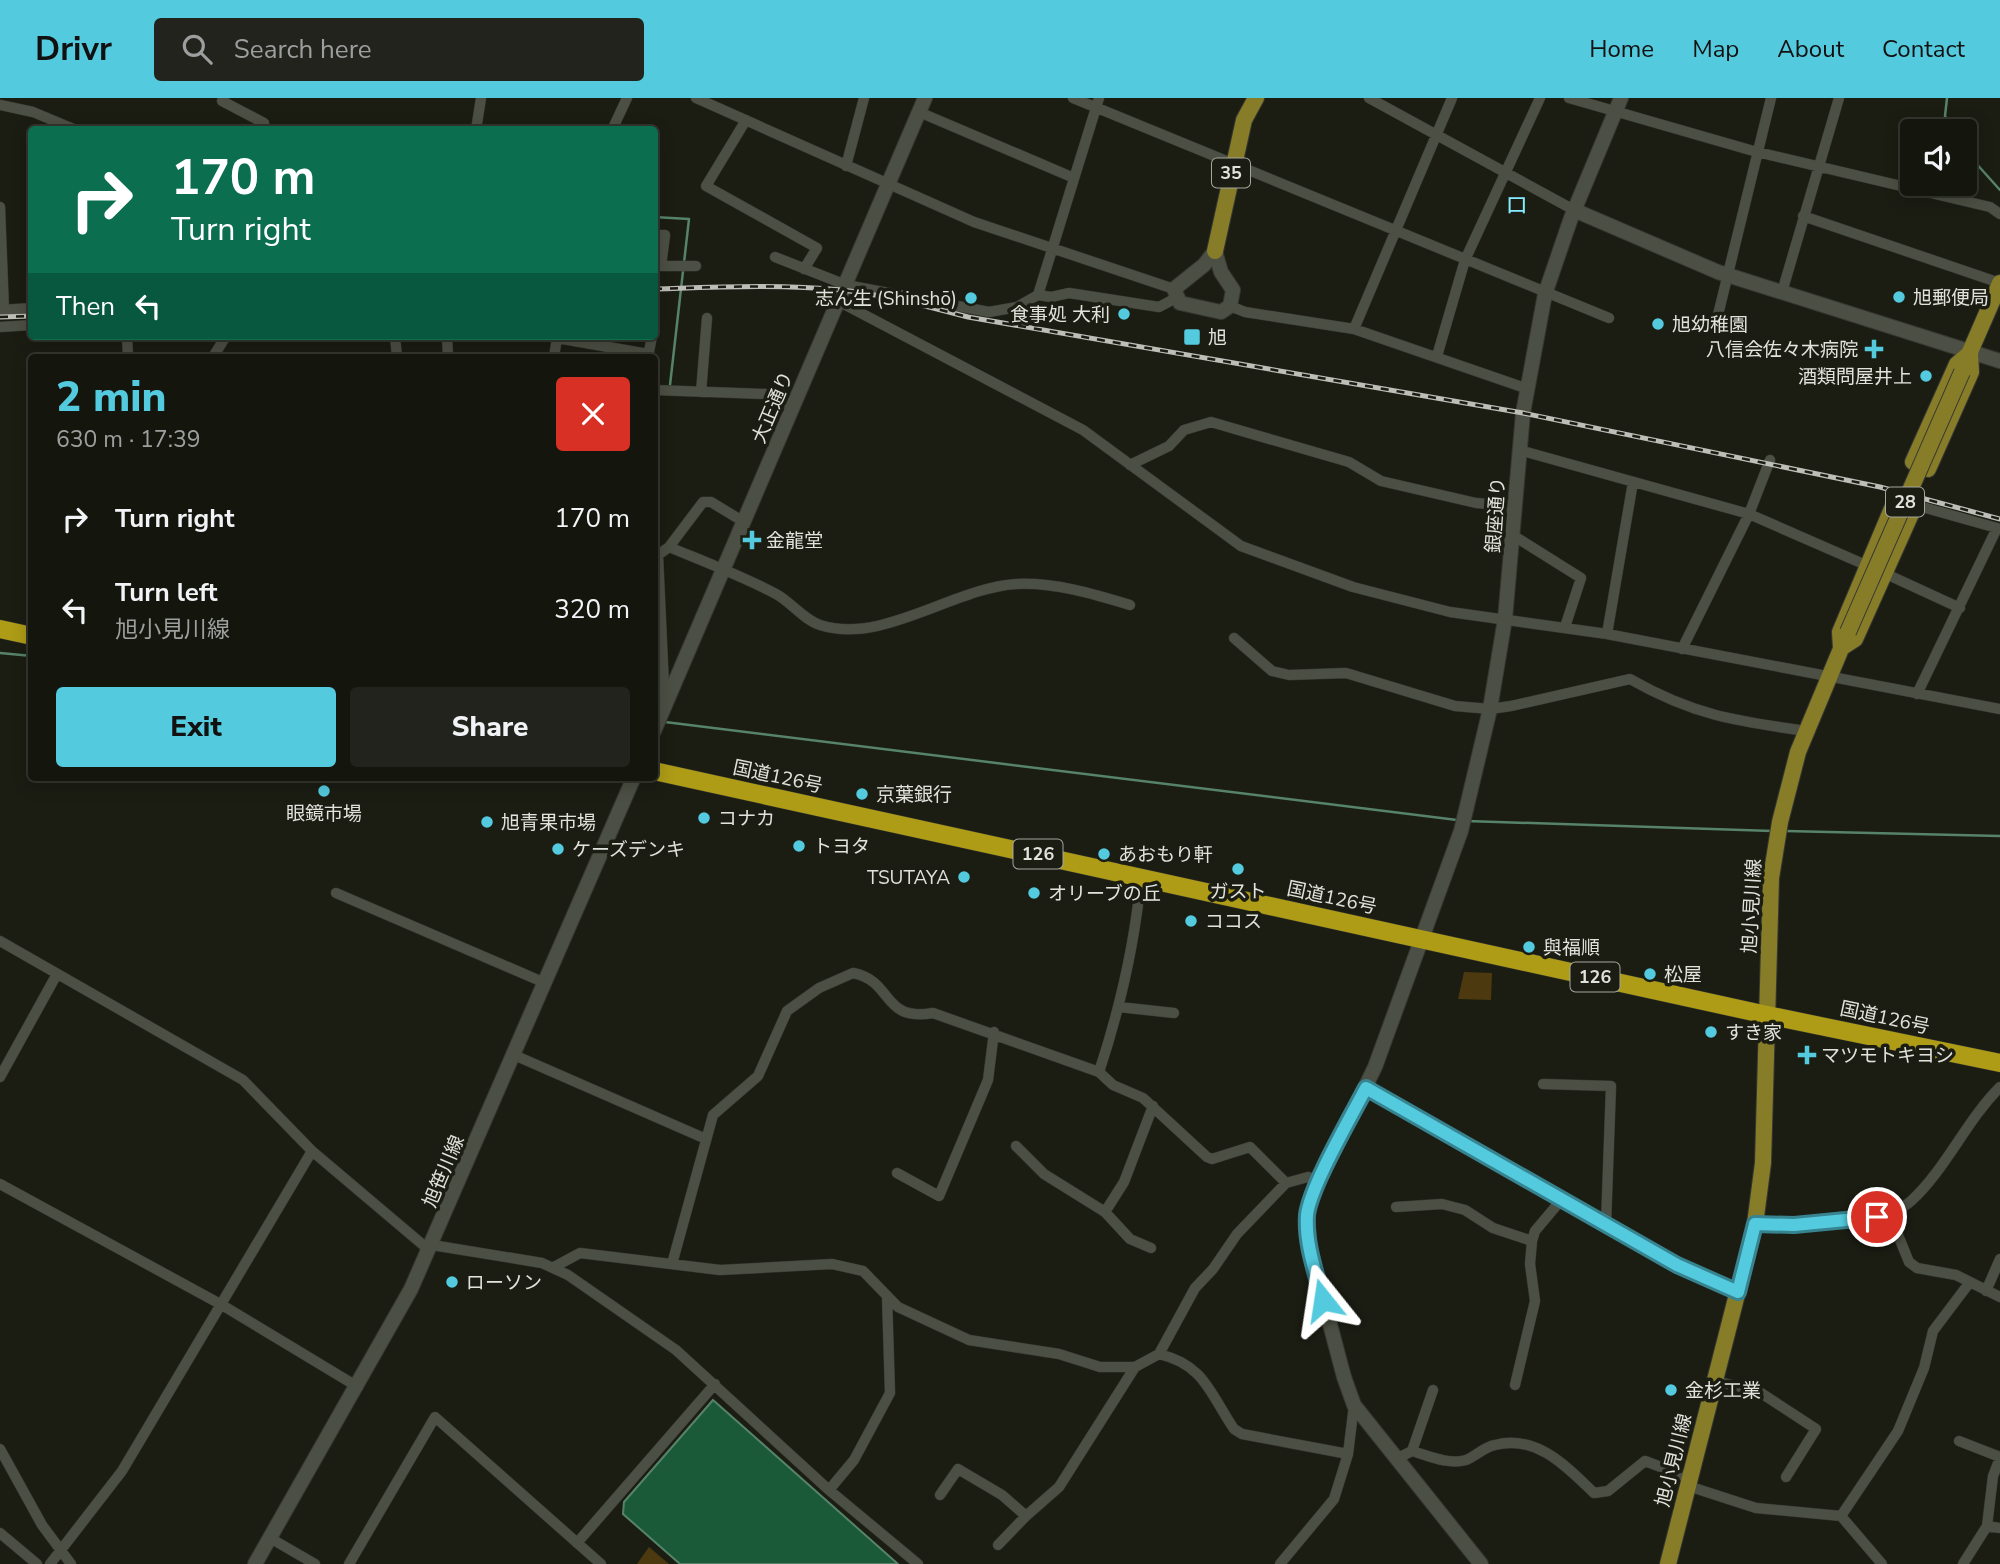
<!DOCTYPE html>
<html lang="en">
<head>
<meta charset="utf-8">
<style>
  body { margin:0; font-family:"Nunito Sans","Noto Sans JP",sans-serif; background:#21231c; color:#f1f3f6; height:100vh; display:flex; flex-direction:column; font-size:26px; white-space:nowrap }
  * { box-sizing:border-box; margin:0 }
  p { font-size:23px; color:#9d9f9e }
  .icon { flex:none; width:38px; height:38px; fill:none; stroke:currentColor; stroke-width:2; stroke-linecap:round; stroke-linejoin:round }
  .map { position:relative; flex:1; overflow:hidden }
  .sheet { position:absolute; left:28px; top:256px; width:630px; height:427px; display:flex; flex-direction:column; background:#14160e; border-radius:7px; box-shadow:0 4px 18px #0003,0 0 0 2px #33352e }
  .sheet>* { flex:none }
  .banner { position:absolute; left:28px; top:28px; width:630px; height:214px; border-radius:7px; box-shadow:0 4px 18px #0003,0 0 0 2px #33352e; background:#0b6e4f; color:#fff; overflow:hidden }
  .controls { position:absolute; left:1900px; top:21px; display:grid; gap:14px }
  .controls a { display:grid; place-items:center; width:77px; height:77px; border-radius:7px; background:#14160e; box-shadow:0 4px 18px #0003,0 0 0 2px #33352e; font-size:35px }
  .pin { position:absolute; display:grid; place-items:center; width:60px; height:60px; color:#fff; margin:-30px; border:4px solid #fff; border-radius:50%; box-shadow:0 2px 7px #0007 }
  .me { position:absolute; width:77px; margin:-38px; rotate:345deg; stroke-linejoin:round; filter:drop-shadow(0 0 5px #0008) }
  .turn { display:flex; align-items:center; gap:24px; height:147px; padding:0 28px; font-size:32px }
  .turn .icon { width:91px; height:91px; stroke-width:2.5 }
  .turn b { display:block; font-size:49px; line-height:60px }
  .then { display:flex; align-items:center; height:66px; padding:0 28px; background:#0003; gap:14px; font-size:26px }
  .round { display:grid; place-items:center; flex:none; width:74px; height:74px; border-radius:7px; background:#21231c }
  .headline { display:flex; align-items:center; justify-content:space-between; height:119px; padding:0 28px }
  h1 { font-size:42px; font-weight:800; line-height:52px; color:#54cade }
  .action { display:flex; gap:14px; margin-top:auto; padding:14px 28px }
  .action a { flex:1; height:80px; border-radius:7px; background:#54cade; color:#111; font-size:28px; font-weight:800; line-height:80px; text-align:center }
  .action a+a { background:#21231c; color:#f1f3f6 }
  ul { padding:0; list-style:none }
  li { display:flex; align-items:center; gap:21px; height:91px; padding:0 28px }
  li div { flex:1 }
  li b { display:block; font-size:26px }
  li em { font-style:normal }
  header { display:flex; align-items:center; gap:42px; box-sizing:border-box; height:98px; padding:0 35px; background:#54cade; color:#111 }
  header strong { font-size:33px }
  nav { display:flex; gap:38px; margin-inline-start:auto; font-size:24px }
  .search { width:490px; height:63px; background:#21231c; display:flex; align-items:center; gap:18px; box-sizing:border-box; padding:0 24px; border-radius:7px; color:#9d9f9e; font-size:26px }
  .map>svg:first-child { display:block }
  .green { fill:#4d390f }
  .water { fill:#1b5a38; stroke:#568369; stroke-width:2 }
  .lines { fill:none; stroke-linecap:round; stroke-linejoin:round }
  .stream { stroke:#568369; stroke-width:2.5 }
  .street-casing { stroke:#363732; stroke-width:11 }
  .secondary-casing { stroke:#363732; stroke-width:16 }
  .primary-casing { stroke:#363732; stroke-width:18 }
  .highway-casing { stroke:#363732; stroke-width:19 }
  .street { stroke:#4c4f43; stroke-width:10 }
  .secondary { stroke:#4c4f43; stroke-width:14 }
  .primary { stroke:#877d28; stroke-width:16 }
  .highway { stroke:#ae9c16; stroke-width:18 }
  .rail-casing { stroke:#bcbeb7; stroke-width:5 }
  .rail { stroke:#1b1d13; stroke-width:2.5; stroke-dasharray:8; stroke-linecap:butt }
  .primary-bridge-casing { stroke:#363732; stroke-width:18; stroke-linecap:butt }
  .primary-bridge { stroke:#877d28; stroke-width:16 }
  .route-casing { stroke:#378390; stroke-width:18 }
  .route { stroke:#54cade; stroke-width:12 }
  .poi-dot { fill:#54cade; stroke:#1b1d13; stroke-width:2.5 }
  .labels { text-anchor:middle; stroke-width:7; stroke-linejoin:round; paint-order:stroke }
  .shield { fill:#1b1d13; stroke:#a5a79f; stroke-width:2 }
  .shield-label { font-size:18px; font-weight:bold; fill:#e0e2db }
  .poi-label { font-size:19px; fill:#e0e2db; stroke:#1b1d13; text-anchor:start }
  .street-label { font-size:19px; fill:#e0e2db; stroke:#1b1d13 }
  .quarter-label { font-size:23px; fill:#84ecfe; stroke:#1b1d13 }
</style>
</head>
<body>
<header>
<strong>Drivr</strong>
<div class="search"><svg class="icon" aria-label="search" viewBox="0 0 24 24"><circle cx="10" cy="10" r="6"/><path d="M15 15l6 6"/></svg>Search here</div>
<nav><a>Home</a><a>Map</a><a>About</a><a>Contact</a></nav>
</header>
<div class="map">
<svg width="2000" height="1466" viewBox="0 0 2000 1466">
  <rect width="100%" height="100%" fill="#1b1d13"/>
  <path class="green" d="M 1464,874 L 1492,875 L 1491,902 L 1458,901 Z
    M 649,1449 L 669,1466 L 637,1466 Z"/>
  <path class="water" d="M 713,1302 L 898,1466 L 680,1466 L 623,1416 L 624,1404 Z"/>
  <g class="lines">
    <path class="stream" d="M 1947,0 L 1945,18 L 1952,33
      M 1965,53 L 2000,92
      M 654,119 L 689,121 L 670,287
      M 0,555 L 32,558
      M 665,624 L 1457,722
      M 1467,723 L 1772,733
      M 1786,733 L 2000,738"/>
    <defs>
      <path id="street" d="M 224,0 L 222,3 L 264,25 L 262,32
        M 696,0 L 974,124 L 1174,191
        M 1073,0 L 1609,220
        M 1369,0 L 1574,112
        M 1569,0 L 1757,54 L 1990,109 L 2000,116
        M 0,7 L 33,14 L 76,32
        M 919,14 L 1074,80
        M 746,22 L 706,88 L 817,150 L 804,171
        M 476,32 L 481,0
        M 612,32 L 627,0
        M 846,68 L 864,0
        M 0,109 L 4,212
        M 1803,118 L 2000,185
        M 654,137 L 665,137 L 661,168
        M 775,159 L 846,187 L 989,214 L 1017,209 L 1038,197 L 1099,0
        M 654,168 L 696,168
        M 1782,194 L 1839,0
        M 1038,197 L 1051,199 L 1069,195 L 1159,209 L 1176,200
        M 838,203 L 1083,332 L 1241,448 L 1353,489 L 1450,514 L 1607,536 L 2000,611
        M 1230,208 L 1245,214 L 1354,231 L 1528,291
        M 1,212 L 32,210
        M 0,229 L 32,227
        M 1715,229 L 1771,0
        M 1354,231 L 1452,0
        M 127,238 L 128,259
        M 395,238 L 397,259
        M 447,238 L 448,259
        M 1437,258 L 1465,162 L 1540,0
        M 213,259 L 226,238
        M 554,259 L 557,240 L 648,256
        M 648,259 L 652,238
        M 654,292 L 766,296 L 794,307
        M 701,294 L 707,220
        M 1519,352 L 1749,416 L 1868,468
        M 1130,367 L 1169,348 L 1184,332 L 1211,324 L 1349,364 L 1381,383 L 1476,405 L 1516,408
        M 1915,407 L 1997,430 L 1917,596
        M 1514,438 L 1581,480 L 1565,529
        M 669,449 C 705,464 742,478 776,496 C 791,504 804,522 820,527 C 883,547 953,490 1016,486 C 1054,484 1094,496 1130,507
        M 1884,475 L 1960,510
        M 1607,536 L 1633,384
        M 1234,540 L 1272,573 L 1289,577 L 1346,575 L 1455,608 L 1490,611 L 1511,608 L 1630,581 C 1693,617 1735,623 1806,633
        M 1682,551 L 1749,416 L 1770,362
        M 654,609 L 665,610 L 658,457 L 669,449 L 703,404 L 711,404 L 744,424
        M 336,795 L 545,885
        M 0,843 L 243,982 L 312,1053 L 429,1152
        M 1119,909 L 1174,915
        M 514,957 L 706,1041
        M 1099,974 C 1120,910 1135,845 1141,779
        M 0,979 L 57,876
        M 1543,986 L 1611,988 L 1606,1126
        M 1366,990 L 1677,1168 L 1738,1194
        M 1016,1048 L 1044,1076 L 1105,1114 L 1130,1141 L 1151,1150
        M 897,1075 L 939,1098 L 988,982 L 994,934
        M 0,1086 L 222,1207 L 358,1289
        M 1396,1109 L 1442,1106 L 1465,1112 L 1493,1130 L 1532,1143
        M 1105,1114 L 1124,1084 L 1153,1008
        M 1889,1115 L 1909,1164 L 1917,1170 L 1956,1177 L 2000,1199
        M 1755,1126 C 1794,1128 1881,1130 1911,1103 C 1946,1071 1966,1023 2000,989
        M 432,1147 L 542,1165 L 568,1177 L 676,1252 L 829,1392 L 918,1466
        M 672,1166 L 713,1017 L 758,978 L 787,913 L 819,890 L 853,875 C 894,883 881,924 933,915 L 1099,974 L 1113,987 L 1143,1000 L 1207,1059 L 1212,1061 L 1250,1049 L 1286,1085
        M 554,1169 L 580,1155 L 720,1172 L 832,1166 L 863,1173 L 898,1209 L 969,1242 L 1059,1256 L 1100,1269 L 1135,1269
        M 1986,1193 L 2000,1161
        M 1159,1256 C 1205,1267 1210,1296 1234,1331 L 1242,1336 L 1348,1356
        M 1715,1283 L 1758,1293 L 1816,1331 L 1786,1379
        M 1515,1287 L 1535,1203 L 1530,1166 L 1532,1143 L 1535,1133 L 1562,1101
        M 1959,1343 L 2000,1359
        M 0,1351 L 42,1427 L 71,1466
        M 1412,1353 L 1433,1292
        M 1396,1361 L 1412,1353 C 1429,1358 1448,1367 1466,1362 C 1476,1358 1484,1349 1495,1347 C 1537,1336 1567,1369 1594,1395 L 1608,1393 L 1645,1363 L 1690,1380
        M 1688,1388 L 1756,1410 L 1841,1418 L 1882,1466
        M 829,1392 L 854,1362 L 890,1295 L 887,1198
        M 940,1397 L 958,1371 L 1002,1397 L 1026,1418 L 998,1447
        M 1026,1418 L 1059,1389 L 1135,1269 L 1159,1256 L 1195,1190 L 1213,1171 L 1237,1136 L 1286,1085 L 1308,1079 L 1319,1083
        M 1841,1418 L 1898,1333 L 1924,1270 L 1933,1233 L 1970,1184
        M 1987,1428 L 2000,1430
        M 0,1435 L 37,1466
        M 270,1440 L 315,1466
        M 577,1445 L 715,1286
        M 50,1466 L 122,1373 L 312,1053
        M 349,1466 L 435,1319 L 601,1466
        M 1280,1466 L 1334,1401 L 1348,1356 L 1354,1307
        M 1963,1466 L 1987,1428 L 1993,1378 L 2000,1360"/>
      <path id="secondary" d="M 1574,112 L 1718,174 L 2000,263
        M 1215,153 L 1221,174 L 1233,192 L 1230,208 L 1221,214 L 1180,205 L 1174,191 L 1204,167 Z
        M 654,633 L 925,0
        M 255,1466 L 411,1191 L 634,679
        M 1481,1466 L 1354,1307 L 1344,1279 L 1310,1151 L 1307,1115 L 1319,1083 L 1375,969 L 1461,733 L 1490,611 L 1505,521 L 1523,315 L 1545,196 L 1571,120 L 1621,0"/>
      <path id="primary" d="M 1215,153 L 1244,22 L 1256,0
        M 1970,255 L 1971,274 L 1928,371 L 1913,364 L 1957,266 Z
        M 1966,263 L 2000,185
        M 1896,401 L 1915,407 L 1855,541 L 1841,550 L 1840,534 Z
        M 1668,1466 L 1755,1126 L 1763,1065 L 1771,780 L 1780,724 L 1798,654 L 1848,534"/>
      <path id="highway" d="M 0,531 L 32,538
        M 654,673 L 1767,917 L 2000,965"/>
    </defs>
    <use href="#street" class="street-casing"/>
    <use href="#secondary" class="secondary-casing"/>
    <use href="#primary" class="primary-casing"/>
    <use href="#highway" class="highway-casing"/>
    <use href="#street" class="street"/>
    <use href="#secondary" class="secondary"/>
    <use href="#primary" class="primary"/>
    <use href="#highway" class="highway"/>
    <defs>
      <path id="rail" d="M 654,191 C 717,189 780,186 842,192 C 884,197 926,208 968,219 L 1523,315 L 1880,389 L 2000,421
        M 0,219 L 32,218"/>
    </defs>
    <use href="#rail" class="rail-casing"/>
    <use href="#rail" class="rail"/>
    <defs>
      <path id="primary-bridge" d="M 1848,534 L 1962,274"/>
    </defs>
    <use href="#primary-bridge" class="primary-bridge-casing"/>
    <use href="#primary-bridge" class="primary-bridge"/>
  </g>
  <g class="lines">
    <defs>
      <path id="route" d="M 1323,1202 C 1316,1175 1305,1146 1307,1117 C 1310,1089 1351,1019 1366,990 L 1677,1167 L 1738,1194 L 1755,1126 L 1794,1127 L 1877,1119"/>
    </defs>
    <use href="#route" class="route-casing"/>
    <use href="#route" class="route"/>
  </g>
  <g class="poi-dot">
    <circle cx="1899" cy="199" r="7"/>
    <circle cx="971" cy="200" r="7"/>
    <circle cx="1124" cy="216" r="7"/>
    <circle cx="1658" cy="226" r="7"/>
    <rect x="1183" y="230" width="18" height="18" rx="3.5"/>
    <path d="M1870.5 240.5h7v7h7v7h-7v7h-7v-7h-7v-7h7z"/>
    <circle cx="1926" cy="278" r="7"/>
    <path d="M748.5 431.5h7v7h7v7h-7v7h-7v-7h-7v-7h7z"/>
    <circle cx="324" cy="693" r="7"/>
    <circle cx="862" cy="696" r="7"/>
    <circle cx="704" cy="720" r="7"/>
    <circle cx="487" cy="724" r="7"/>
    <circle cx="799" cy="748" r="7"/>
    <circle cx="558" cy="751" r="7"/>
    <circle cx="1104" cy="756" r="7"/>
    <circle cx="1238" cy="771" r="7"/>
    <circle cx="964" cy="779" r="7"/>
    <circle cx="1034" cy="795" r="7"/>
    <circle cx="1191" cy="823" r="7"/>
    <circle cx="1529" cy="849" r="7"/>
    <circle cx="1650" cy="876" r="7"/>
    <circle cx="1711" cy="934" r="7"/>
    <path d="M1803.5 946.5h7v7h7v7h-7v7h-7v-7h-7v-7h7z"/>
    <circle cx="452" cy="1184" r="7"/>
    <circle cx="1671" cy="1292" r="7"/>
  </g>
  <g class="labels">
    <g class="shield">
      <rect x="1212" y="60.5" width="38" height="29" rx="5"/>
      <rect x="1886" y="389.5" width="38" height="29" rx="5"/>
      <rect x="1013.5" y="741.5" width="49" height="29" rx="5"/>
      <rect x="1570.5" y="864.5" width="49" height="29" rx="5"/>
    </g>
    <g class="shield-label">
      <text x="1231" y="81">35</text>
      <text x="1905" y="410">28</text>
      <text x="1038" y="762">126</text>
      <text x="1595" y="885">126</text>
    </g>
    <g class="poi-label">
      <text x="1913" y="206">旭郵便局</text>
      <text x="957" y="207" text-anchor="end">志ん生 (Shinshō)</text>
      <text x="1110" y="223" text-anchor="end">食事処 大利</text>
      <text x="1672" y="233">旭幼稚園</text>
      <text x="1208" y="246">旭</text>
      <text x="1858" y="258" text-anchor="end">八信会佐々木病院</text>
      <text x="1912" y="285" text-anchor="end">酒類問屋井上</text>
      <text x="766" y="449">金龍堂</text>
      <text x="876" y="703">京葉銀行</text>
      <text x="324" y="722" text-anchor="middle">眼鏡市場</text>
      <text x="718" y="727">コナカ</text>
      <text x="501" y="731">旭青果市場</text>
      <text x="813" y="755">トヨタ</text>
      <text x="572" y="758">ケーズデンキ</text>
      <text x="1118" y="763">あおもり軒</text>
      <text x="950" y="786" text-anchor="end">TSUTAYA</text>
      <text x="1238" y="800" text-anchor="middle">ガスト</text>
      <text x="1048" y="802">オリーブの丘</text>
      <text x="1205" y="830">ココス</text>
      <text x="1543" y="856">與福順</text>
      <text x="1664" y="883">松屋</text>
      <text x="1725" y="941">すき家</text>
      <text x="1821" y="964">マツモトキヨシ</text>
      <text x="466" y="1191">ローソン</text>
      <text x="1685" y="1299">金杉工業</text>
    </g>
    <g class="street-label">
      <text transform="translate(772 309) rotate(-67)" y="7">大正通り</text>
      <text transform="translate(1495 417) rotate(-86)" y="7">銀座通り</text>
      <text transform="translate(778 678) rotate(12)" y="7">国道126号</text>
      <text transform="translate(1332 799) rotate(12)" y="7">国道126号</text>
      <text transform="translate(1751 808) rotate(-87)" y="7">旭小見川線</text>
      <text transform="translate(1885 919) rotate(12)" y="7">国道126号</text>
      <text transform="translate(443 1073) rotate(-67)" y="7">旭笹川線</text>
      <text transform="translate(1673 1362) rotate(-76)" y="7">旭小見川線</text>
    </g>
    <g class="quarter-label">
      <text x="1517" y="115">ロ</text>
    </g>
  </g>
</svg>
<div class="controls">
<a><svg class="icon" aria-label="sound" viewBox="0 0 24 24"><path d="M4 9h4l5-4v14l-5-4H4zM17 9q2 3 0 6"/></svg></a>
</div>
<div class="pin" style="left:1877px;top:1119px;background:#d93025"><svg class="icon" aria-label="arrive" viewBox="0 0 24 24"><path d="M6 21V4h12l-3 4 3 4H6"/></svg></div>
<svg class="me" style="left:1323px;top:1202px" viewBox="-20 -20 40 40"><path d="M0-17L14 15 0 8-14 15z" fill="#54cade" stroke="#fff" stroke-width="4"/></svg>
<div class="banner">
<div class="turn"><svg class="icon" aria-label="right" viewBox="0 0 24 24"><path d="M7 20v-9h11M14 6l5 5-5 5"/></svg><div><b>170 m</b>Turn right</div></div>
<div class="then">Then<svg class="icon" aria-label="left" viewBox="0 0 24 24"><path d="M17 20v-9H6M10 6l-5 5 5 5"/></svg></div>
</div>
<section class="sheet">
<div class="headline"><div><h1>2 min</h1><p>630 m · 17:39</p></div><a class="round" style="background:#d93025;color:#fff"><svg class="icon" aria-label="close" viewBox="0 0 24 24"><path d="M6 6l12 12M18 6L6 18"/></svg></a></div>
<ul>
<li><svg class="icon" aria-label="right" viewBox="0 0 24 24"><path d="M7 20v-9h11M14 6l5 5-5 5"/></svg><div><b>Turn right</b></div><em>170 m</em></li>
<li><svg class="icon" aria-label="left" viewBox="0 0 24 24"><path d="M17 20v-9H6M10 6l-5 5 5 5"/></svg><div><b>Turn left</b><p>旭小見川線</p></div><em>320 m</em></li>
</ul>
<div class="action"><a>Exit</a><a>Share</a></div>
</section>
</div>
</body>
</html>
